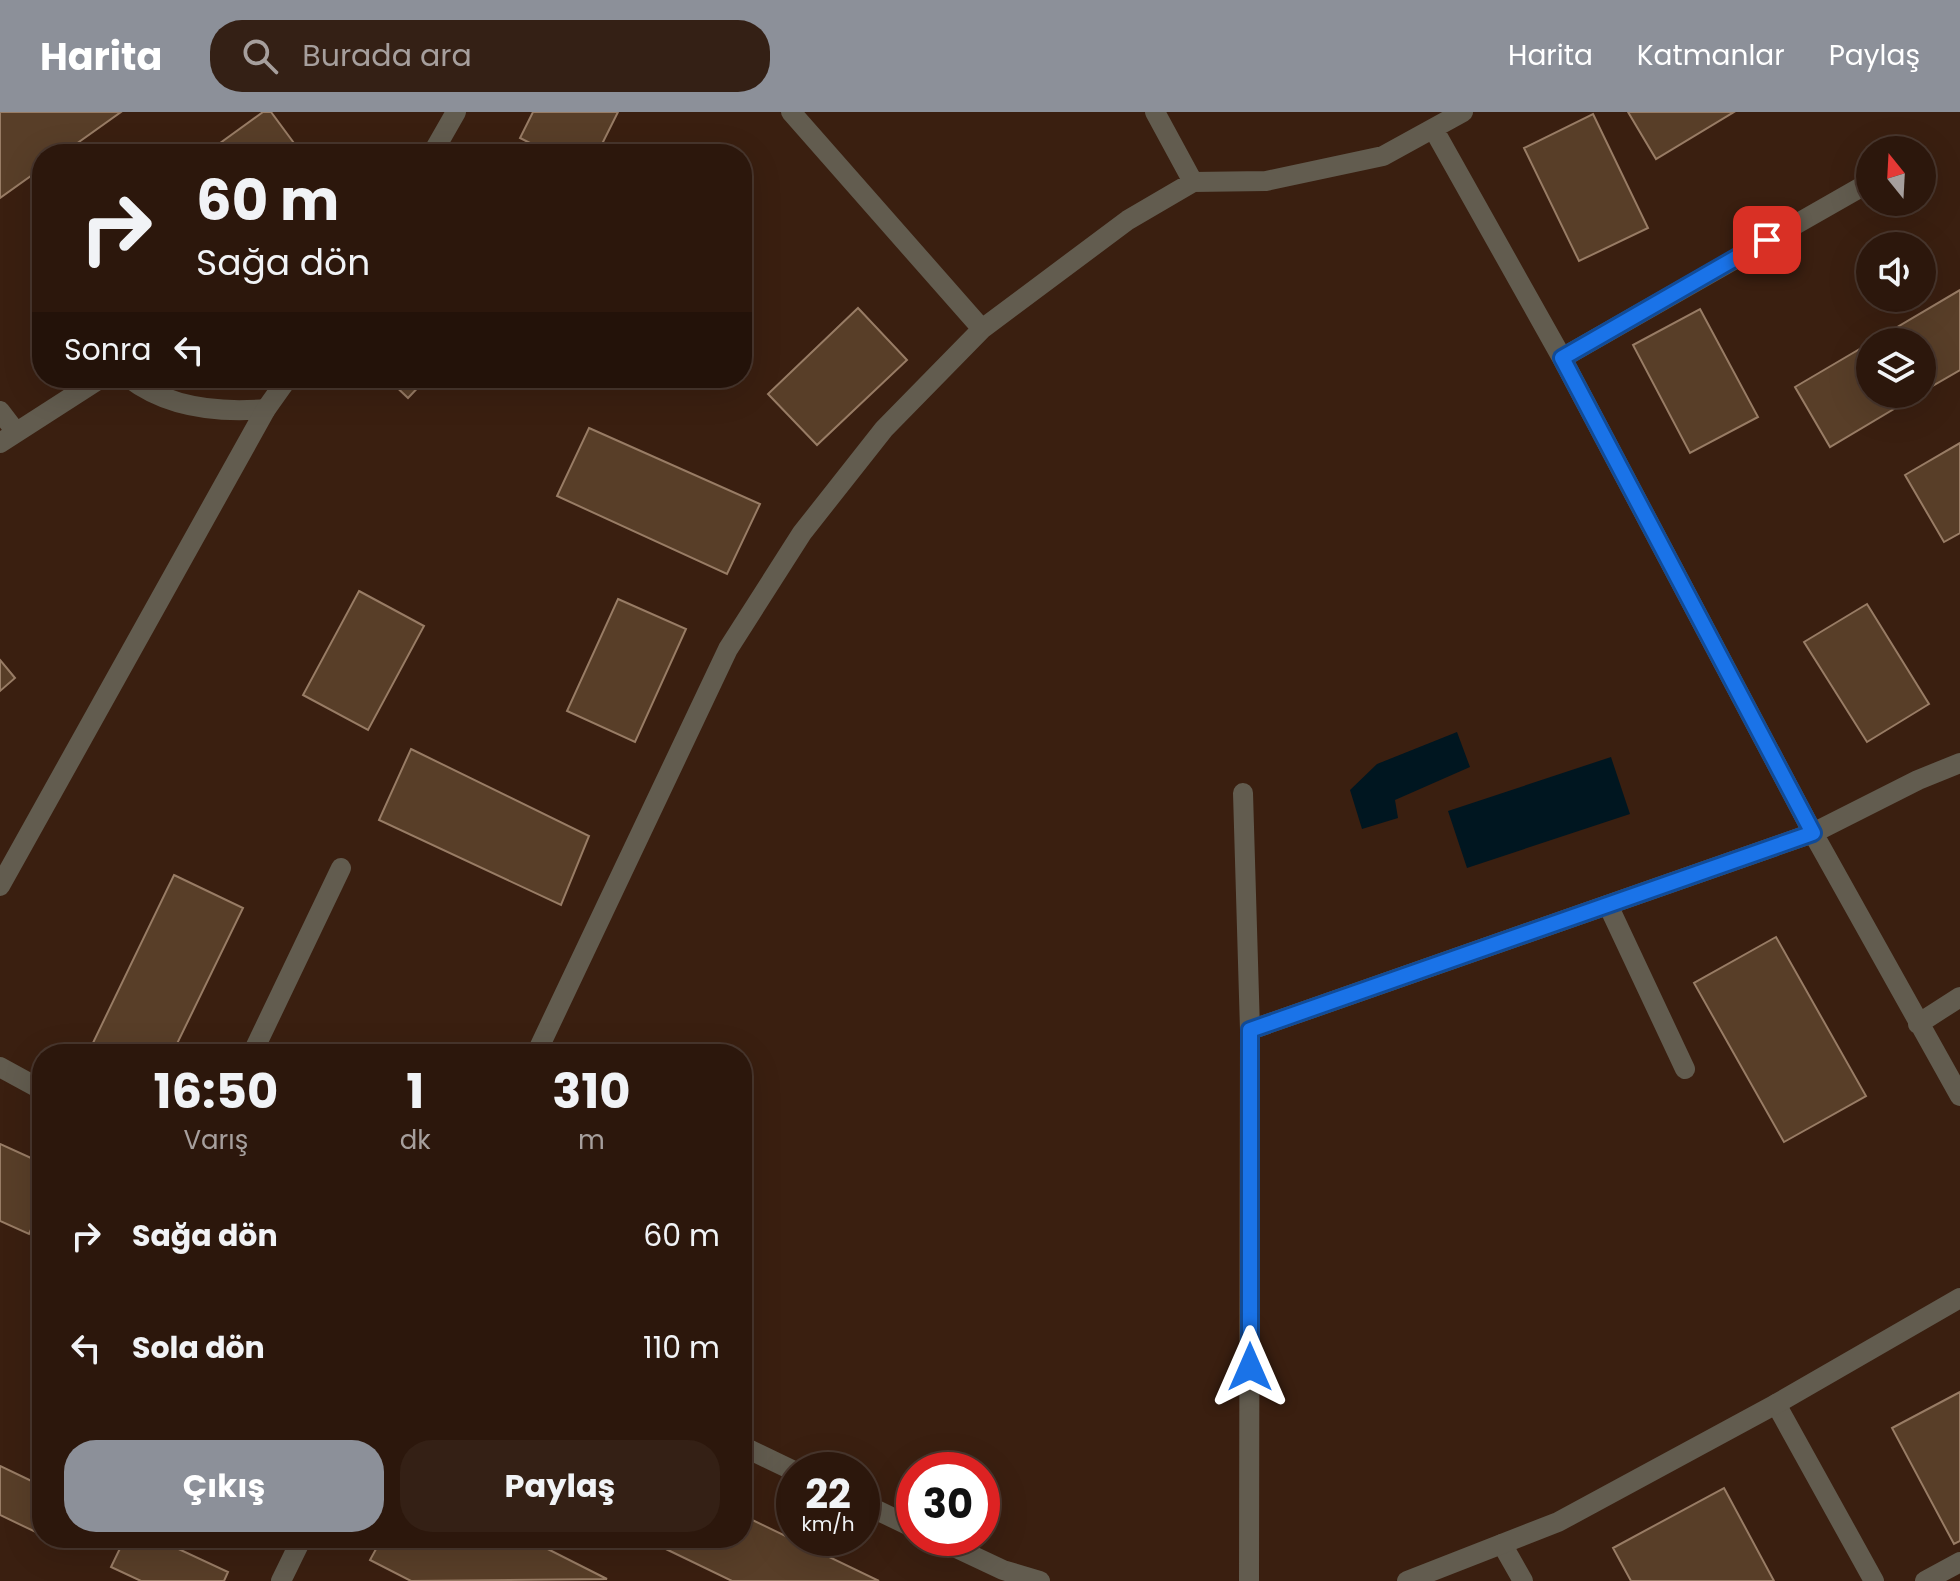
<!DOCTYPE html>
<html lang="tr">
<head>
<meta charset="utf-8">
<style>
  body { margin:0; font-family:Poppins,sans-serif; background:#342015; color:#f1f3f6; height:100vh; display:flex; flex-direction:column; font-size:30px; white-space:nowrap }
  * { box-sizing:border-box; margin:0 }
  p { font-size:26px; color:#a69f9d }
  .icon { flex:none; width:44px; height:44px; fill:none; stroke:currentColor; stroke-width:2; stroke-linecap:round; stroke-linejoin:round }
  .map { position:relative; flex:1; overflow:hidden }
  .details { position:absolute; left:32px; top:932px; width:720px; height:504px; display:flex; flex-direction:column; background:#2c170c; border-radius:32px; box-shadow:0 8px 32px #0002,0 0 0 2px #48362d }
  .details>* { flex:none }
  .banner { position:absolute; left:32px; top:32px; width:720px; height:244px; border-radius:32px; box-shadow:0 8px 32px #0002,0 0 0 2px #48362d; background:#2c170c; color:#f1f3f6; overflow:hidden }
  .needle { width:52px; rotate:342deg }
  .buttons { position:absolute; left:1856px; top:24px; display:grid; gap:16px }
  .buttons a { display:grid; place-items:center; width:80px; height:80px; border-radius:50%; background:#2c170c; box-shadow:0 8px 32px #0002,0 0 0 2px #48362d; font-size:40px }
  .speed { position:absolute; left:776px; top:1340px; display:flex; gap:16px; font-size:40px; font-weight:700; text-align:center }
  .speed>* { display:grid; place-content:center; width:104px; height:104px; border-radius:50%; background:#2c170c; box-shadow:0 8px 32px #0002,0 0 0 2px #48362d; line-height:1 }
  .speed small { font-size:20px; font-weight:400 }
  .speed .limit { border:12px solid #d22; background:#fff; color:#111 }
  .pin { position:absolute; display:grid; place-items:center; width:68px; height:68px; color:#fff; margin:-34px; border-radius:16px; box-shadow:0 4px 12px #0006 }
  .me { position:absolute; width:88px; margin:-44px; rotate:0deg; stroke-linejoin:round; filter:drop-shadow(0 0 6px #0008) }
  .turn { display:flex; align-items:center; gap:28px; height:168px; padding:0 32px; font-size:36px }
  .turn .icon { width:104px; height:104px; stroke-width:2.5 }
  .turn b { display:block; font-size:56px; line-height:68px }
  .then { display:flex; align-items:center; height:76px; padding:0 32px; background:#0003; gap:16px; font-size:30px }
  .eta { display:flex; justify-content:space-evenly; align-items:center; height:136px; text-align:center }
  .eta b { font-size:48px; font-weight:700; line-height:56px }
  .action { display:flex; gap:16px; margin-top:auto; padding:16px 32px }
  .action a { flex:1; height:92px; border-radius:32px; background:#8c9099; color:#fff; font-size:32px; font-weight:700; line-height:92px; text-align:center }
  .action a+a { background:#342015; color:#f1f3f6 }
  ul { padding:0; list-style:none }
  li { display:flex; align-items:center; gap:24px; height:112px; padding:0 32px }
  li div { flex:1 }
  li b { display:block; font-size:30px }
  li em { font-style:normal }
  header { display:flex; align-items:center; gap:48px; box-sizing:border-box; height:112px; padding:0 40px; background:#8c9099; color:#fff }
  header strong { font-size:38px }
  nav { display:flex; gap:44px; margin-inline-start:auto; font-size:28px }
  .search { width:560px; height:72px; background:#342015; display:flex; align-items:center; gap:20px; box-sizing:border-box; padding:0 28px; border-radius:32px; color:#a69f9d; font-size:30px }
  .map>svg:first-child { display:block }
  .water { fill:#001620 }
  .building { fill:#583e28; stroke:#987c65; stroke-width:2 }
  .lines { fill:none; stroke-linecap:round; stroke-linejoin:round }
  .service { stroke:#625c4f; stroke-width:20 }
  .minor { stroke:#625c4f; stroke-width:20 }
  .route-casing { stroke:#114b97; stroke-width:20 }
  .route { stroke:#1a73e8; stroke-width:14 }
</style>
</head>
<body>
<header>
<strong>Harita</strong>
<div class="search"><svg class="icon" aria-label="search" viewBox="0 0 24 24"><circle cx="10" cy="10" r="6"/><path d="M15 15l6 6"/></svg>Burada ara</div>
<nav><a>Harita</a><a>Katmanlar</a><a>Paylaş</a></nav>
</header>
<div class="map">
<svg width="1960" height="1469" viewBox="0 0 1960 1469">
  <rect width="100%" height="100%" fill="#3a1f10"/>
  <path class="water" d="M 1457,620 L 1470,655 L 1395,688 L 1398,706 L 1362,717 L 1350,678 L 1377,652 Z
    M 1611,645 L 1630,702 L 1467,756 L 1448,699 Z"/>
  <path class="building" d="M 0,0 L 121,0 L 62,42 L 42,42 L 42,56 L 0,86 Z
    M 263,0 L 271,0 L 302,42 L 205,42 Z
    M 533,0 L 618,0 L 597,42 L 552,42 L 520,26 Z
    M 1628,0 L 1734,0 L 1656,47 Z
    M 1593,2 L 1648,116 L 1579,149 L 1524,36 Z
    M 1960,178 L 1960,258 L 1922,280 L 1922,230 L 1872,230 Z
    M 858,196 L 907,248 L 817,333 L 768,282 Z
    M 1700,197 L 1758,305 L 1690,341 L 1633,233 Z
    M 1870,231 L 1870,282 L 1919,282 L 1830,335 L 1795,275 Z
    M 387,266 L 427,266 L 408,286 Z
    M 589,316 L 760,392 L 727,462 L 557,384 Z
    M 1960,331 L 1960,421 L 1944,430 L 1905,363 Z
    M 359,479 L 424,514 L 368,618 L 303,583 Z
    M 618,487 L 686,517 L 635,630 L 567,599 Z
    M 1867,492 L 1929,592 L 1867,630 L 1804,530 Z
    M 0,548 L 15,566 L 0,579 Z
    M 411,637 L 589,724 L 561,793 L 379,708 Z
    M 174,763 L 243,796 L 172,942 L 106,942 L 91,935 Z
    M 1776,825 L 1866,984 L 1784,1030 L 1694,871 Z
    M 0,1032 L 42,1051 L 42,1093 L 29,1122 L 0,1109 Z
    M 1960,1280 L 1960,1429 L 1954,1432 L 1892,1316 Z
    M 0,1354 L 42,1374 L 42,1423 L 0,1403 Z
    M 1724,1376 L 1774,1469 L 1631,1469 L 1613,1436 Z
    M 742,1403 L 879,1469 L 732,1469 L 643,1426 L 742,1426 Z
    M 125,1426 L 155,1426 L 228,1460 L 224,1469 L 141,1469 L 111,1455 Z
    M 382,1426 L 526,1426 L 607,1467 L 411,1469 L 370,1448 Z"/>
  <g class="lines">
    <path class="service" d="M 129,266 C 168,296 218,301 266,297
      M 0,299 L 16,320
      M 0,331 L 101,266
      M 1608,793 L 1685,957
      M 1776,1292 L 1874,1469
      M 1502,1432 L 1523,1469
      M 1925,1469 L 1960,1450"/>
    <path class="minor" d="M 791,0 L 982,217
      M 1155,0 L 1193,70
      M 1434,18 L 1562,246 L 1813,721 L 1960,984
      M 432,42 L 456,0
      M 1562,246 L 1870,70
      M 1243,681 L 1250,918 L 1249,1469
      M 0,774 L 266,297 L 288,266
      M 1918,912 L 1960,885
      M 1250,918 L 1813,721 L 1918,668 L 1960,651
      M 252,942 L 341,756
      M 536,942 L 728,537 L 802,421 L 884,317 L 982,217 L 1128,108 L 1193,70 L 1266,69 L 1383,44 L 1463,0
      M 0,955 L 42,978
      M 742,1334 L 794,1359
      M 862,1391 L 914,1416
      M 935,1426 L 1003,1458 L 1040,1469
      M 281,1469 L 302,1426
      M 1407,1469 L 1558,1410 L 1776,1292 L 1960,1186"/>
  </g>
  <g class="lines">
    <defs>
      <path id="route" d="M 1250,1255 L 1250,918 L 1813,721 L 1562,246 L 1767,128"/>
    </defs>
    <use href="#route" class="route-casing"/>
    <use href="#route" class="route"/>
  </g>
</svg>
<div class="buttons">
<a><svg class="needle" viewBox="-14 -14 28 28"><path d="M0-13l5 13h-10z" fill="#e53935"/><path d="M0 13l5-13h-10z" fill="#a69f9d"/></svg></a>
<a><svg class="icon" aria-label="sound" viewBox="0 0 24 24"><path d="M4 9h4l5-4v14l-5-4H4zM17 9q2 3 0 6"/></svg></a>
<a><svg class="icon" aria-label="layers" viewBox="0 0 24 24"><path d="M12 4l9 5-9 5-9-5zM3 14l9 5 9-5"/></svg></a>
</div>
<div class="speed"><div>22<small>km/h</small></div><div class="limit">30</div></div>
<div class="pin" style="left:1767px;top:128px;background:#d93025"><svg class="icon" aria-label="arrive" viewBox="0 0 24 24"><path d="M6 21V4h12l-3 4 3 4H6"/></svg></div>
<svg class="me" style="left:1250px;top:1255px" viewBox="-20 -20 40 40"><path d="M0-17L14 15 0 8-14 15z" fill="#1a73e8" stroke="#fff" stroke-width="4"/></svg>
<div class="banner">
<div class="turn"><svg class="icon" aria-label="right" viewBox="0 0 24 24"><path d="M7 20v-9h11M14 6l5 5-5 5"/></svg><div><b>60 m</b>Sağa dön</div></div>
<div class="then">Sonra<svg class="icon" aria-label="left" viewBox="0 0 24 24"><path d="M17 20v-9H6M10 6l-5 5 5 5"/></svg></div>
</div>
<section class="details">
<div class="eta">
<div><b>16:50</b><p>Varış</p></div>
<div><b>1</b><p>dk</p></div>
<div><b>310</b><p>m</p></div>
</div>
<ul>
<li><svg class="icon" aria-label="right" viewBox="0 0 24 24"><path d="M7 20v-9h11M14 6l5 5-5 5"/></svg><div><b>Sağa dön</b></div><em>60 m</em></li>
<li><svg class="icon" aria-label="left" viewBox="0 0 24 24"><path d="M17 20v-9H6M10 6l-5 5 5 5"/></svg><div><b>Sola dön</b></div><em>110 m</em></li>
</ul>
<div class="action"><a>Çıkış</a><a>Paylaş</a></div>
</section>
</div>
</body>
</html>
